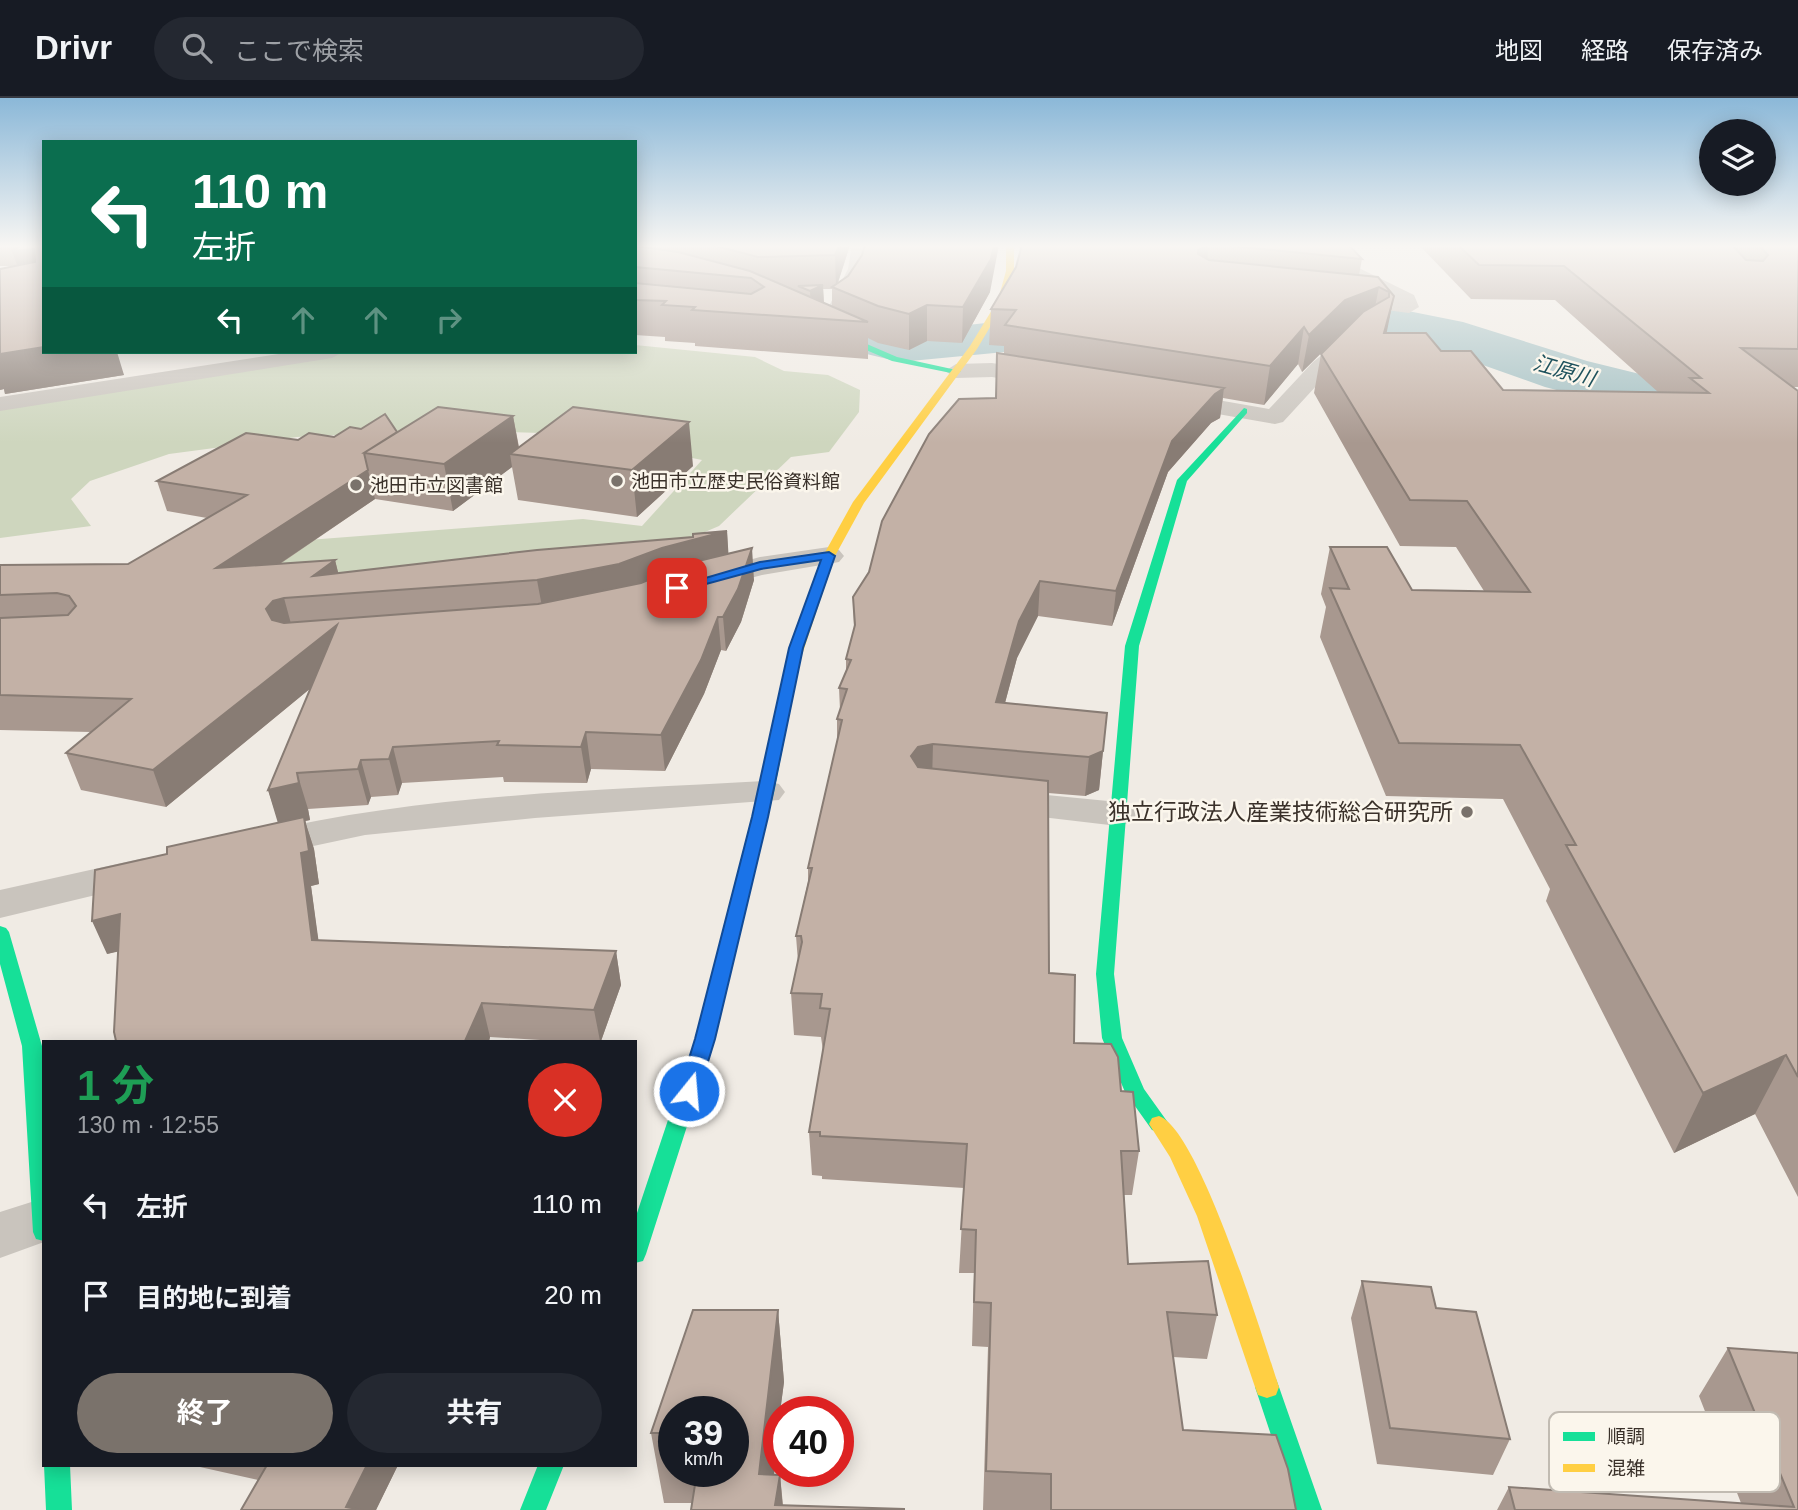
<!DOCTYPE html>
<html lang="ja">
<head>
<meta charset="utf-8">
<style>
  body { margin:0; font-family:Arial,"Noto Sans JP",sans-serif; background:#242831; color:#f1f3f6; height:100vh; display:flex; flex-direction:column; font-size:26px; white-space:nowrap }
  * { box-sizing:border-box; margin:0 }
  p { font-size:23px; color:#9ea1a6 }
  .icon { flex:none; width:38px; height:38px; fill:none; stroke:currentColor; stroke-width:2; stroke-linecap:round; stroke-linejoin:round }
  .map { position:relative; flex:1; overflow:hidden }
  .drawer { position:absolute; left:42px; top:942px; width:595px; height:427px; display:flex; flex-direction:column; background:#171b24; border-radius:0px; box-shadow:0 4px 18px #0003 }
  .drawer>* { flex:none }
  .banner { position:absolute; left:42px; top:42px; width:595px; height:214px; border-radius:0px; box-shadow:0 4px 18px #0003; background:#0b6e4f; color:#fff; overflow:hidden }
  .fabs { position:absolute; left:1699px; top:21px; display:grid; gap:14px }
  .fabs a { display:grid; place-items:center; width:77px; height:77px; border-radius:50%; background:#171b24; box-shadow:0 4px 18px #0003; font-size:35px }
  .speed { position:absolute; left:658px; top:1298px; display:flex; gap:14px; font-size:35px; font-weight:700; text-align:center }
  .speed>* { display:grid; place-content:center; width:91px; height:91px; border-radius:50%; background:#171b24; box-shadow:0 4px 18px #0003; line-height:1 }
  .speed small { font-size:18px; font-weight:400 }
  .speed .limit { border:10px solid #d22; background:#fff; color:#111 }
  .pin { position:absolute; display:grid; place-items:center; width:60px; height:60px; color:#fff; margin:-30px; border-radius:14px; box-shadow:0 4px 10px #0006 }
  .me { position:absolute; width:77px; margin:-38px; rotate:17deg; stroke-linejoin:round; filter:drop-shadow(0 0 5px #0008) }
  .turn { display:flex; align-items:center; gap:24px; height:147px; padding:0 35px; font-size:32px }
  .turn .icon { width:91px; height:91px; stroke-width:2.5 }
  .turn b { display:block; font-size:49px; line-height:60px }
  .lanes { display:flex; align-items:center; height:66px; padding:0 35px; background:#0003; justify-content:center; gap:35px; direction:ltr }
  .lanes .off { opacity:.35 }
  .round { display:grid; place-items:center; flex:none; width:74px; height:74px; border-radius:37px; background:#242831 }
  .overview { display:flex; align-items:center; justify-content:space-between; height:119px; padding:0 35px }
  h1 { font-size:42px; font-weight:700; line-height:52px; color:#1e9e55 }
  .cta { display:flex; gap:14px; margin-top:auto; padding:14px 35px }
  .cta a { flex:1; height:80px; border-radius:42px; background:#7a726b; color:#fff; font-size:28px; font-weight:700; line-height:80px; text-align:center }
  .cta a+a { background:#242831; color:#f1f3f6 }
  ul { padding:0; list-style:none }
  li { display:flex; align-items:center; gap:21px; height:91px; padding:0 35px }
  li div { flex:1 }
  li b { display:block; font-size:26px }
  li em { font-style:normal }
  header { display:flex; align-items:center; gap:42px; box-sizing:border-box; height:98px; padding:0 35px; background:#171b24; border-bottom:2px solid #363941 }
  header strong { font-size:33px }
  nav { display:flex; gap:38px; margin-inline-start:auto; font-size:24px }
  .search { width:490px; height:63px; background:#242831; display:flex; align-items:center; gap:18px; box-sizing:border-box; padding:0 24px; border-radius:38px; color:#9ea1a6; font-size:26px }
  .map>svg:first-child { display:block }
  .green { fill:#ced6be }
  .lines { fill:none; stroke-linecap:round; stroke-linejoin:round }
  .river { fill:#a0bec1; fill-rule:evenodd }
  .street { fill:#c9c4bd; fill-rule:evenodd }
  .fast { fill:#16e098; fill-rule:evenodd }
  .slow { fill:#ffcf43; fill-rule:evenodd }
  .wall { fill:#a8988f; fill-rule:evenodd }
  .shaded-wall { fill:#887c74 }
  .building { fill:#c3b1a6; stroke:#887c74; stroke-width:2 }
  .route { fill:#1a73e8; stroke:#114b97; stroke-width:2 }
  .poi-dot { fill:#7a726b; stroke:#fbf6ec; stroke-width:2.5 }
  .labels { text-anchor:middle; stroke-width:5; stroke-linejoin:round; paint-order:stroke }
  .far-poi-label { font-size:19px; fill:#3a312a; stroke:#fbf6ec; text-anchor:start }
  .far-water-label { font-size:21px; font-style:italic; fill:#1e525d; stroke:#fbf6ec }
  .poi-label { font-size:23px; fill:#3a312a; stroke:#fbf6ec; text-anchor:end }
  .key { fill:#fbf6ec; stroke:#c1bbb2; stroke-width:2 }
  .key-label { font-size:19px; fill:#3a312a }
</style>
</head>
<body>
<header>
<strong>Drivr</strong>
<div class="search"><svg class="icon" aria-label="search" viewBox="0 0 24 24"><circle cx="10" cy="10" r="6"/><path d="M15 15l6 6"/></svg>ここで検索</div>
<nav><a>地図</a><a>経路</a><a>保存済み</a></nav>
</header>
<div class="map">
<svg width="1798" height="1412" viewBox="0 0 1798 1412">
  <rect width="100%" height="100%" fill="#f0ebe4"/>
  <path class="green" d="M 635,247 L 755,259 L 784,273 L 828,277 L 860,292 L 859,314 L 829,354 L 791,359 L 719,428 L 665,451 L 360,479 L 155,488 L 308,442 L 583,421 L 642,428 L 702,362 L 575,336 L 435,332 L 297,339 L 169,356 L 90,383 L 71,401 L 91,428 L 0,440 L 0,310 L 351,254 L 635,254 Z"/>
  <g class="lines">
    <path class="river" d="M 1216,186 L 1398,211 L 1463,224 L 1587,263 L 1656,280 L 1798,307 L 1798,347 L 1634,312 L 1545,289 L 1449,255 L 1216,218 L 1181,219 L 1047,250 L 900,264 L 854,253 L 816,237 L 808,225 L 816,213 C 856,203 869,229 903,230 C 950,230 1001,224 1047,216 C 1104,207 1158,188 1216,186 Z"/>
    <path class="street" d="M 852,147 L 870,147 L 866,171 L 845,214 L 831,214 L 828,210 L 848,171 Z
      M 1303,147 L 1321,147 L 1320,151 L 1414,197 L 1419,209 L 1409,215 L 1332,205 L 1329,201 L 1339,195 L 1392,201 L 1304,157 Z
      M 1357,233 L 1364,235 L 1368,239 L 1364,243 L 1329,274 L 1283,324 L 1275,326 L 1172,308 L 1164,306 L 1160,301 L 1164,296 L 1172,294 L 1269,311 L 1313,264 L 1350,235 Z
      M 292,254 L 343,254 L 332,260 L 0,313 L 0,299 Z
      M 992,265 L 1047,274 L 1058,281 L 1047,288 L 992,279 L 956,280 L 945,273 L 956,266 Z
      M 829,449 L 839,452 L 844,458 L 839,464 L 762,477 L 702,493 L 691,490 L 687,484 L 691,478 L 760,459 Z
      M 766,683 L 779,686 L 785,694 L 779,702 L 535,720 L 365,737 L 257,760 L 243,757 L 237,748 L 243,739 C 413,696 591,693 766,683 Z
      M 995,692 L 1118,704 L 1132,708 L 1137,716 L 1132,724 L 1118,728 L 981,712 L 976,704 L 981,696 Z
      M 144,760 L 158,764 L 165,773 L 158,782 L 0,820 L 0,792 Z
      M 44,1100 L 44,1144 L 0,1160 L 0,1114 Z"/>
    <path class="fast" d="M 819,228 L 825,228 L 897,259 L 961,273 L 956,276 L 892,263 L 819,232 Z
      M 1244,310 L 1247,311 L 1247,315 L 1187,383 L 1139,548 L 1114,876 L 1122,940 L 1144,991 L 1169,1026 L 1166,1032 L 1159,1034 L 1152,1032 L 1125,994 L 1102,940 L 1096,876 L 1125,548 L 1177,382 Z
      M 793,559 L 800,563 L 774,694 L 715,941 L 646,1156 L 643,1163 L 635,1165 L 635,1121 L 695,941 L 758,694 L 786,563 Z
      M 0,828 L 6,830 L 9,834 L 42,948 L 44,1143 L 36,1141 L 33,1134 L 22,948 L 0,866 Z
      M 1267,1278 L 1276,1281 L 1279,1289 L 1322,1412 L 1296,1412 L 1255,1289 L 1258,1281 Z
      M 44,1367 L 70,1367 L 72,1412 L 46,1412 Z
      M 538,1367 L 564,1367 L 546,1412 L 520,1412 Z"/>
    <path class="slow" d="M 1006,147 L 1014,147 L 1014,173 L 1006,202 L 977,251 L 864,405 L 835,458 L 800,563 L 793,567 L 788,566 L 786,563 L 823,458 L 853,404 L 970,248 L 998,202 L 1006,173 Z
      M 1159,1018 C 1199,1031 1264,1244 1279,1289 L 1276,1297 L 1267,1300 L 1258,1297 L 1255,1289 L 1197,1118 L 1170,1059 L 1149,1026 L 1152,1020 Z"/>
  </g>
  <path class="wall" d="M 0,147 L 44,147 L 124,277 L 5,296 L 4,291 L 0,292 L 0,171 L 18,168 L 0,168 Z
    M 635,147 L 850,147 L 838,185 L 990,194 L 962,245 L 927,243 L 909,252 L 878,245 L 868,240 L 868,261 L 695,248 L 695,245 L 665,243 L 665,239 L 635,237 ZM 823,191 L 832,191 L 832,209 L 824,205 Z
    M 1019,147 L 1349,147 L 1362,161 L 1359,177 L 1394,198 L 1386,235 L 1441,253 L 1503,292 L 1658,294 L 1555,202 L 1471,201 L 1419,147 L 1798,147 L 1798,289 L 1793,289 L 1798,293 L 1798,1099 L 1755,1016 L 1674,1055 L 1546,803 L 1550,791 L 1503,701 L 1386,698 L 1320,539 L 1326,509 L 1321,496 L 1330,449 L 1412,492 L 1484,493 L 1456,449 L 1400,448 L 1314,295 L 1321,256 L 1339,238 L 1302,274 L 1298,266 L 1264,307 L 1223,300 L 1220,320 L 1211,325 L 1168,374 L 1112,528 L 1038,518 L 1017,560 L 1005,605 L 1107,615 L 1099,692 L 1085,698 L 1048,695 L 1049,875 L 1074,945 L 1121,993 L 1139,1053 L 1132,1097 L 1124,1097 L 1128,1166 L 1217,1217 L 1207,1261 L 1173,1259 L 1183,1332 L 1296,1412 L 983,1412 L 988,1249 L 972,1248 L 974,1175 L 959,1175 L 964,1090 L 822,1081 L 822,1078 L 812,1077 L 809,1034 L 823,953 L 821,939 L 794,937 L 791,895 L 798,864 L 796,838 L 808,784 L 808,770 L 837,643 L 837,621 L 840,612 L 839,590 L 846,573 L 846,561 L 854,530 L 853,499 L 996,300 L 1004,256 L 1004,248 L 989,247 L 991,211 L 1016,169 L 1020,154 Z
    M 513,318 L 519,349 L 693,368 L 637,419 L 518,402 L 512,369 L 453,413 L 375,401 L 280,466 L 335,462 L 338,475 L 693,439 L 727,433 L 728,456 L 754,482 L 741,524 L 726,553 L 721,552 L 704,596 L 665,673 L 591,671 L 587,685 L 504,684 L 503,679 L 402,685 L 398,697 L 371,699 L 368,707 L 308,711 L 310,722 L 305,723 L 314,751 L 319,786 L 311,788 L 318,842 L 616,853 L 621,887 L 601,943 L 556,943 L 490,939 L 489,943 L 116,943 L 118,853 L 107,856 L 167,756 L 279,725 L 268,692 L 311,590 L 166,709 L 81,692 L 66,655 L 91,634 L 0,632 L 0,467 L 128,466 L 207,420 L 167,413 L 157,383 L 298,342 L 397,334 Z
    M 1362,1183 L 1436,1210 L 1510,1341 L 1493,1377 L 1377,1366 L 1351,1220 Z
    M 693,1212 L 778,1212 L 784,1284 L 780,1314 L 779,1314 L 779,1330 L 774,1377 L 780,1377 L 783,1407 L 904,1411 L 904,1412 L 691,1412 L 692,1405 L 664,1405 L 651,1335 ZM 674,1314 L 733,1314 L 733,1374 L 674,1374 Z
    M 1728,1250 L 1798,1412 L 1497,1412 L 1509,1389 L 1741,1405 L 1699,1298 Z
    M 199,1367 L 398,1367 L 376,1412 L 241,1412 L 258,1382 L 200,1369 Z"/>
  <path class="shaded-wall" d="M 839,147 L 850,147 L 836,190 L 835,157 Z
    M 994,147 L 999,147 L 990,194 L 962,245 L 963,209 Z
    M 1207,147 L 1209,147 L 1205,178 L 1194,185 L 1198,152 Z
    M 34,151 L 44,178 L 24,186 L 12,153 Z
    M 823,187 L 824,208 L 811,214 L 810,193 Z
    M 1379,189 L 1372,224 L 1338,238 L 1302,274 L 1309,237 L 1345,202 Z
    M 1394,198 L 1387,233 L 1376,272 L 1384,235 Z
    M 927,207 L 927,243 L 909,252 L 909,216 Z
    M 1304,229 L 1298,266 L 1264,307 L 1270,268 Z
    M 44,249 L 44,254 L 117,254 L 124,277 L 5,296 L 4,291 L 0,292 L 0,256 Z
    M 1224,290 L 1220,320 L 1211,325 L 1168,374 L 1112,528 L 1116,493 L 1172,343 L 1215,296 Z
    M 513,318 L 520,357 L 510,356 L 512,369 L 453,413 L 444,366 Z
    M 689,324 L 693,368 L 637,419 L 632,372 Z
    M 368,372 L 375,401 L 226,502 L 216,470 Z
    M 727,433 L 729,464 L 543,514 L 537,482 Z
    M 752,450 L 754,482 L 741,524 L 726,553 L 723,519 Z
    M 335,462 L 343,494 L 313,478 Z
    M 1040,483 L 1038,518 L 1017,560 L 995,642 L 996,604 L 1019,523 Z
    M 284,500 L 293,533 L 276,544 L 266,511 L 273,503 Z
    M 718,519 L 721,552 L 704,596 L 665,673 L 661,637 Z
    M 337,527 L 346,561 L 166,709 L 153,672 Z
    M 586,634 L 591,671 L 587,685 L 581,649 Z
    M 933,646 L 932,684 L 917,687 L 911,658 L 918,649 Z
    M 393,649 L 402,685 L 398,697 L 389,661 Z
    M 1103,653 L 1099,692 L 1085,698 L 1089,659 Z
    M 361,662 L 371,699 L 368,707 L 358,671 Z
    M 297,675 L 308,711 L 310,722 L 305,723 L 314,751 L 319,786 L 311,788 L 323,875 L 268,692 Z
    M 120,816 L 134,850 L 107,856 L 92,823 Z
    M 616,853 L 621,887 L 601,943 L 600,943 L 594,912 Z
    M 482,905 L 490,939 L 489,943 L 465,943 Z
    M 1786,957 L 1755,1016 L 1674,1055 L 1703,995 Z
    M 778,1212 L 784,1284 L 780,1314 L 779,1314 L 779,1330 L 770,1412 L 759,1376 Z
    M 367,1367 L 398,1367 L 376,1412 L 347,1412 L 346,1409 Z
    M 780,1377 L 783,1412 L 775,1407 Z"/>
  <path class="building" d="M 21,147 L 44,147 L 44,249 L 0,256 L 0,171 L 35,164 L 34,151 L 12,153 Z
    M 712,147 L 839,147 L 835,157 L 758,159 Z
    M 865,147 L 994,147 L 991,161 L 963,209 L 927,207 L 909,216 L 878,208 L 832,189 L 848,178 L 862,157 Z
    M 1022,147 L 1207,147 L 1198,152 L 1198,156 L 1209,162 L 1378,179 L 1394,198 L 1384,235 L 1426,235 L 1441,253 L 1471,253 L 1503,292 L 1709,295 L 1690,280 L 1701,280 L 1564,168 L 1479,167 L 1458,147 L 1732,147 L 1746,162 L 1763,163 L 1768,157 L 1759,147 L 1798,147 L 1798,251 L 1741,250 L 1798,293 L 1798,979 L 1786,957 L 1703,995 L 1566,747 L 1576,747 L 1520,647 L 1399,645 L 1330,490 L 1349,491 L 1330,449 L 1387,449 L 1412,492 L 1530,494 L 1467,403 L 1410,402 L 1321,256 L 1363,214 L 1389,199 L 1389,194 L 1379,189 L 1345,202 L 1309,237 L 1304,229 L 1270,268 L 1005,227 L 1016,212 L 991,211 L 1016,169 Z
    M 1221,147 L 1349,147 L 1362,161 Z
    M 635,148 L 678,154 L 750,173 L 868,224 L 692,212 L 695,209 L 662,207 L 666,203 L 635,202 L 635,185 L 751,196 L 764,189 L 751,180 L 635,169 Z
    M 823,187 L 810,193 L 798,188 Z
    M 997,255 L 1224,290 L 1215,296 L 1172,343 L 1116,493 L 1040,483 L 1019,523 L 996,604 L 1107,615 L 1103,653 L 1089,659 L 933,646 L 918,649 L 911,658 L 918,669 L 1048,683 L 1049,875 L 1075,877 L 1074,945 L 1111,946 L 1118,959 L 1121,993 L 1133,994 L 1139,1053 L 1121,1053 L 1128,1166 L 1208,1163 L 1217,1217 L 1167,1214 L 1183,1332 L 1276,1337 L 1288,1371 L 1296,1412 L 1051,1412 L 1051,1376 L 986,1373 L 991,1205 L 974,1204 L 976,1132 L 961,1131 L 967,1046 L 820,1038 L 820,1034 L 809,1034 L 830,911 L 820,910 L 822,896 L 791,895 L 802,844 L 801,838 L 796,838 L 812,770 L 808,770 L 842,622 L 837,621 L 847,591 L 839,590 L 851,562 L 846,561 L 855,527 L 853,499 L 869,474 L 882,423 L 929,336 L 959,301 L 996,300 Z
    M 438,309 L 513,318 L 444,366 L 364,355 Z
    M 573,309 L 689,324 L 632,372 L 510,356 Z
    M 385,316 L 397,334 L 364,355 L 368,372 L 216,470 L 335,462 L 313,478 L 537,452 L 693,439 L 693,436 L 727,433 L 662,450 L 619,466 L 537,482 L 284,500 L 273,503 L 266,511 L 272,522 L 284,525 L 538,506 L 641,485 L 686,466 L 752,450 L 738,491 L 723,519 L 718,519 L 701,562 L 661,637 L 586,634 L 581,649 L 497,647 L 499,643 L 393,649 L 389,661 L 361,662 L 358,671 L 297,675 L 299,685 L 268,692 L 337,527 L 153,672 L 66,655 L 131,601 L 0,597 L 0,520 L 68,517 L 76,508 L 69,498 L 57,495 L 0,497 L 0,467 L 128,466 L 247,397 L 157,383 L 246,335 L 298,342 L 309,335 L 334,339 L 350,329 L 361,331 Z
    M 304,719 L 309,753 L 301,755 L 312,842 L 616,853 L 594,912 L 482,905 L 465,943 L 116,943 L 114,934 L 120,816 L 92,823 L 95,772 L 167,756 L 167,749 Z
    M 1362,1183 L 1431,1189 L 1436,1210 L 1476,1214 L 1510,1341 L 1390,1330 Z
    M 693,1212 L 778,1212 L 759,1376 L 780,1377 L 775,1407 L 904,1411 L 904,1412 L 691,1412 L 697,1374 L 733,1374 L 733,1314 L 674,1314 L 674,1335 L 651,1335 Z
    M 1728,1250 L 1798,1255 L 1798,1412 L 1515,1412 L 1509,1389 L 1794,1409 Z
    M 267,1367 L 367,1367 L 346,1409 L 363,1412 L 241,1412 Z"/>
  <linearGradient id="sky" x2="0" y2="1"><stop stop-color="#8bb8d8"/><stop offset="0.43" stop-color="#f8f6f3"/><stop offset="1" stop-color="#f8f6f3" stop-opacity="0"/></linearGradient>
  <rect width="1798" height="345" fill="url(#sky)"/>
  <path class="route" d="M 829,454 L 835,458 L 803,550 L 768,719 L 715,941 L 699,993 L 696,999 L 682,999 L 679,993 L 695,941 L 752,719 L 789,550 L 821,462 L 761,471 L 677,494 L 671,490 L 760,464 Z"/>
  <g class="poi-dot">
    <circle cx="617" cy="383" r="7"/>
    <circle cx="356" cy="387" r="7"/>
    <circle cx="1467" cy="714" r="7"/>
  </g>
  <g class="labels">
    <g class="far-poi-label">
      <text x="631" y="390">池田市立歴史民俗資料館</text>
      <text x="370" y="394">池田市立図書館</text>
    </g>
    <g class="far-water-label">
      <text transform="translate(1564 273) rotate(16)" y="7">江原川</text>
    </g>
    <g class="poi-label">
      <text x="1453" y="722">独立行政法人産業技術総合研究所</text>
    </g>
  </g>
  <rect x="1549" y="1314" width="231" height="80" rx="10" class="key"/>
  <rect x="1563" y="1334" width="32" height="9" fill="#16e098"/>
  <rect x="1563" y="1366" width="32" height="8" fill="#ffcf43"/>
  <g class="key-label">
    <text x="1607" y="1345">順調</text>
    <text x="1607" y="1377">混雑</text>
  </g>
</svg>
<div class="fabs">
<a><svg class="icon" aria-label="layers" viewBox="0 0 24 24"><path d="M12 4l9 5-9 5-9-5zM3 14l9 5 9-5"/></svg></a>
</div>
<div class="speed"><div>39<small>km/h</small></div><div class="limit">40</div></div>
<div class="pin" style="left:677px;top:490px;background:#d93025"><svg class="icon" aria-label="arrive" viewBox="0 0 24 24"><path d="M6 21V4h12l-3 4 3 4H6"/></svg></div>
<svg class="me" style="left:689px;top:993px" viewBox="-20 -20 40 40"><circle r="17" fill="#1a73e8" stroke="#fff" stroke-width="3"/><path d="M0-11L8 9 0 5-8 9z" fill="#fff"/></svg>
<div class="banner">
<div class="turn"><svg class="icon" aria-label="left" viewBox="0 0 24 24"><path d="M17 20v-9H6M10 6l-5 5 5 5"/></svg><div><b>110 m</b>左折</div></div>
<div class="lanes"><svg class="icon" aria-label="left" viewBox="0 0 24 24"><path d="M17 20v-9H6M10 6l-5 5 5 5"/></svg><svg class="icon off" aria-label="ahead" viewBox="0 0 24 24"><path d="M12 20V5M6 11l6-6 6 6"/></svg><svg class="icon off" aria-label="ahead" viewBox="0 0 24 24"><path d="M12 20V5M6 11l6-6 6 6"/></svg><svg class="icon off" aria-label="right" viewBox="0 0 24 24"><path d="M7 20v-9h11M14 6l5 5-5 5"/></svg></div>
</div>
<section class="drawer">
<div class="overview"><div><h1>1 分</h1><p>130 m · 12:55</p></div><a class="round" style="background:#d93025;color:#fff"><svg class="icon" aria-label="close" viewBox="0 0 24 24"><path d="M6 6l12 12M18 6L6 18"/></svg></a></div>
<ul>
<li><svg class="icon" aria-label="left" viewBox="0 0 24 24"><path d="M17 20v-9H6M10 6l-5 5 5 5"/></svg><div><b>左折</b></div><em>110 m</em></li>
<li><svg class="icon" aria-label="arrive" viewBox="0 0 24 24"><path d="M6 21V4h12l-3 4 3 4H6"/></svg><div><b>目的地に到着</b></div><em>20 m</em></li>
</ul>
<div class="cta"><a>終了</a><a>共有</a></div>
</section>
</div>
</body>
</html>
